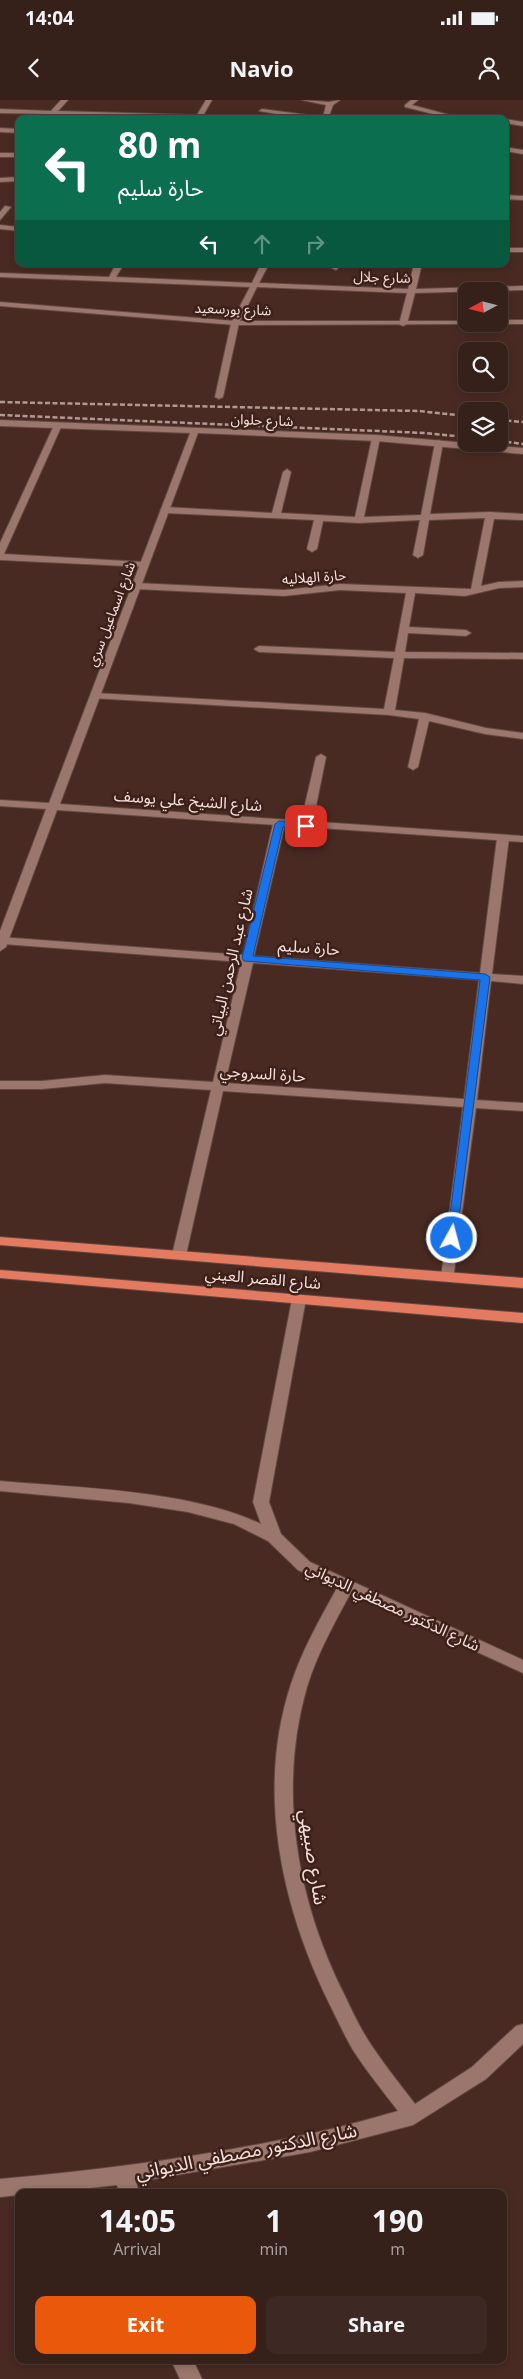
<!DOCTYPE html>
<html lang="en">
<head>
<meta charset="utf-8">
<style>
  body { margin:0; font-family:"Open Sans","Noto Sans Arabic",sans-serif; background:#3d2823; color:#f1f3f6; height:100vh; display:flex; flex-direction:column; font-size:19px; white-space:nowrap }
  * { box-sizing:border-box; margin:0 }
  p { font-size:16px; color:#aaa3a2 }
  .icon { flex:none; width:28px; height:28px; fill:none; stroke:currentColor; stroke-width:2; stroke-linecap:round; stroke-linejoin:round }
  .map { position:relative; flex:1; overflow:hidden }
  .side { position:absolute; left:15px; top:2089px; width:492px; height:175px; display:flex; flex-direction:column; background:#36201a; border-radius:10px; box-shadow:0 2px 8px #0003,0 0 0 1px #503e39 }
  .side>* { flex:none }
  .hud { position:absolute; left:15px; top:15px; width:494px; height:152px; border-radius:10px; box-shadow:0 2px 8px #0003,0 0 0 1px #503e39; background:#0b6e4f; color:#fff; overflow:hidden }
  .needle { width:32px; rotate:263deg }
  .buttons { position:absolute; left:458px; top:182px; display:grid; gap:10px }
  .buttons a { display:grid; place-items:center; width:50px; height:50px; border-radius:10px; background:#36201a; box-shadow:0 2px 8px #0003,0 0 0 1px #503e39; font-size:25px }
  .pin { position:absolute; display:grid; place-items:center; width:42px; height:42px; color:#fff; margin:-21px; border-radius:10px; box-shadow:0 2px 8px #0006 }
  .me { position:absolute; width:55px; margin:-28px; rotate:7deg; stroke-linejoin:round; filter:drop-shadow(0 0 4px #0008) }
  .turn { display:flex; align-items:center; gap:18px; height:105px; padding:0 20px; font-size:22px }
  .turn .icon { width:65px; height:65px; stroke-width:2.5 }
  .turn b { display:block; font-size:35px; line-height:42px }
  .lanes { display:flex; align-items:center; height:48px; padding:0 20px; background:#0003; justify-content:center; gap:25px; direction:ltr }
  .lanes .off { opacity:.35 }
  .eta { display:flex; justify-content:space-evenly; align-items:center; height:85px; text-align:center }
  .eta b { font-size:30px; font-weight:700; line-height:35px }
  .button { display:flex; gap:10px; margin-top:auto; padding:10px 20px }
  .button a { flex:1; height:58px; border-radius:10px; background:#ea580c; color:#fff; font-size:20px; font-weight:700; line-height:58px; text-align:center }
  .button a+a { background:#3d2823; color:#f1f3f6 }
  .status { display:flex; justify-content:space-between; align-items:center; height:35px; padding:0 25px; background:#36201a; direction:ltr }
  .status svg { height:14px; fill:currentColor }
  header { display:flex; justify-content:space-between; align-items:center; height:65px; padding:0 20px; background:#36201a; font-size:22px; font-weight:700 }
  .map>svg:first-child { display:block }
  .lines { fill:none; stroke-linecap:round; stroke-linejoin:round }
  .minor-casing { stroke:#614841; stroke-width:2 }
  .tertiary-casing { stroke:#614841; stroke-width:2 }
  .trunk-casing { stroke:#614841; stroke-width:2 }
  .minor { fill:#9a766d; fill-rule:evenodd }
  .tertiary { fill:#9a766d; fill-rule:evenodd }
  .trunk { fill:#e47a60; fill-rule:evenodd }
  .rail { stroke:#b29a94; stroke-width:2.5; stroke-dasharray:5 2.5; stroke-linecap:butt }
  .route { fill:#1a73e8; stroke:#114b97 }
  .labels { text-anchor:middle; stroke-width:5; stroke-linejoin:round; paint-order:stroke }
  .far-street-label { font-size:14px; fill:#f5e1dc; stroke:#3d2019 }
  .street-label { font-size:16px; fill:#f5e1dc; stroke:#3d2019 }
  .near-street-label { font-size:19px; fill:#f5e1dc; stroke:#3d2019 }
</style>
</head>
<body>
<div class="status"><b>14:04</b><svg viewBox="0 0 49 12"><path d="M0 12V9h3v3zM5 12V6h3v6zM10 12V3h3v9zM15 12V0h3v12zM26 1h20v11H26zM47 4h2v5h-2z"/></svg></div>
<header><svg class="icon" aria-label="back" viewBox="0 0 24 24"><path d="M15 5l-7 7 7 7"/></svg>Navio<svg class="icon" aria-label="person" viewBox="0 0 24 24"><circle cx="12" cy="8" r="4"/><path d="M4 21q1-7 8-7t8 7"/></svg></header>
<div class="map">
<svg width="523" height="2279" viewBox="0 0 523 2279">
  <rect width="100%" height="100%" fill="#482a22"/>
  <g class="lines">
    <defs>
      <path id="minor" d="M 61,0 L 68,0 L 58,11 L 197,15 L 206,0 L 212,0 L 201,19 L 55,15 L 50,18 L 47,16 L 48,14 L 0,13 L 0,9 L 51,11 Z
        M 302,0 L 329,2 L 340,0 L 333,5 L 328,19 L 308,19 L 259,11 L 262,9 L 323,17 L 326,5 Z
        M 411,0 L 418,0 L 412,5 L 457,17 L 453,19 L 405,7 L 405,5 Z
        M 505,19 L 523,22 L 523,26 L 505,23 Z
        M 0,28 L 19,29 L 19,33 L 0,32 Z
        M 505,47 L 523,50 L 523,54 L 505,51 Z
        M 0,53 L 19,53 L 19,57 L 0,57 Z
        M 19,77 L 19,81 L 0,82 L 0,78 Z
        M 505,95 L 523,96 L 523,100 L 505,99 Z
        M 5,106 L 11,107 L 0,120 L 0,112 Z
        M 0,125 L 19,127 L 19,131 L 0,129 Z
        M 505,148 L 523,148 L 523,152 L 505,152 Z
        M 116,164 L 124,164 L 116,177 L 252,183 L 261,164 L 269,164 L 259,183 L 408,189 L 414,164 L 422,164 L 416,189 L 523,186 L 523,190 L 415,193 L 407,224 L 403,226 L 399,224 L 407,193 L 257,187 L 239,223 L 223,297 L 219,299 L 215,297 L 231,223 L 250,187 L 0,177 L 0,173 L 109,177 Z
        M 334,164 L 342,164 L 336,170 L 332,168 Z
        M 55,323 L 62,325 L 4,454 L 144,462 L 149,465 L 147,467 L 0,460 L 0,443 Z
        M 376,335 L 380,338 L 364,417 L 421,415 L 435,343 L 439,340 L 443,343 L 430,414 L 490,412 L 523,414 L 523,420 L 494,419 L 481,486 L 499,482 L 523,481 L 523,487 L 499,488 L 465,496 L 415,493 L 409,527 L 466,530 L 471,533 L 466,536 L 408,533 L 405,552 L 523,553 L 523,559 L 404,558 L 395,610 L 425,613 L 486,628 L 523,633 L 523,639 L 485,634 L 429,621 L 418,667 L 413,670 L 408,667 L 419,619 L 389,615 L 91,598 L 90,596 L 95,593 L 384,609 L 394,558 L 259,552 L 254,549 L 259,546 L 395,552 L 406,493 L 340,490 L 284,496 L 136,489 L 131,486 L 136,483 L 284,490 L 340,484 L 471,489 L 485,418 L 429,420 L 423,455 L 418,458 L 413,455 L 420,420 L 359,423 L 323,421 L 317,449 L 312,452 L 307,449 L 314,420 L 165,413 L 160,410 L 165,407 L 272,413 L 283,372 L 287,369 L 291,372 L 281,413 L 355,417 L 372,338 Z
        M 321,654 L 326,657 L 312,726 L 306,729 L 300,726 L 316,657 Z
        M 279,721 L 285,724 L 254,856 L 480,873 L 497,738 L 503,735 L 509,738 L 492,874 L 523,876 L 523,884 L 491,881 L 477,1000 L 523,1003 L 523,1011 L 476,1008 L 453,1180 L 443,1180 L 441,1177 L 463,1007 L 223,991 L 186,1155 L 179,1159 L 172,1155 L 211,990 L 105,983 L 42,989 L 0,989 L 0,981 L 42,981 L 105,975 L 213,982 L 241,862 L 3,844 L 0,843 L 0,837 L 243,855 L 273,724 ZM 253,863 L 479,880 L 464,999 L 225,983 Z
        M 299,1194 L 306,1199 L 269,1402 L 281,1434 L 310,1462 L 523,1560 L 523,1573 L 350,1494 C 334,1524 317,1554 307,1587 C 277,1691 297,1801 345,1896 C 352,1911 359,1926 368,1940 C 382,1962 399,1983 415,2004 L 472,1967 L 516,1926 L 523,1924 L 523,1944 L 486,1979 L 413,2025 L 310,2052 L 136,2082 L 139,2092 L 119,2092 L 117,2085 L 54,2092 L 19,2092 L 19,2095 L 0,2097 L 0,2079 C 104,2070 208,2056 309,2034 C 339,2028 369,2019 398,2011 C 383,1991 367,1972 353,1950 C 344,1935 337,1919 329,1903 C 281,1805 256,1690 291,1584 C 302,1550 320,1519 337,1488 L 298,1470 L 268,1441 L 234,1424 L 188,1412 L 129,1403 L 0,1391 L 0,1381 C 79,1388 190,1390 261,1424 L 253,1402 L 292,1199 Z
        M 171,2260 L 193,2260 L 202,2279 L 180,2279 Z"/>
      <path id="tertiary" d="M 0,202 L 235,221 L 466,221 L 466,224 L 469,224 L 235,225 L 0,206 Z
        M 499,220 L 523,220 L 523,224 L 497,224 L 499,224 Z
        M 0,320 L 376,335 L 523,348 L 523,354 L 376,341 L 198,333 L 60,704 L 523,736 L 523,742 L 57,710 L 6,847 L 0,851 L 0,831 L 46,709 L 0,706 L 0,700 L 49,703 L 190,333 L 0,326 Z"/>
      <path id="trunk" d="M 0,1137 L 523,1178 L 523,1188 L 0,1145 Z
        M 0,1170 L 523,1213 L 523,1223 L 0,1178 Z"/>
    </defs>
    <use href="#minor" class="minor-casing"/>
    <use href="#tertiary" class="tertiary-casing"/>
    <use href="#trunk" class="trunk-casing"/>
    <use href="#minor" class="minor"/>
    <use href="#tertiary" class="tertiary"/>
    <use href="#trunk" class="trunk"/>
    <path class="rail" d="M 0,302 L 419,311 L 466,316
      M 0,315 L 425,333 L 466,337
      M 499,320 L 523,322
      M 499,341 L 523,344"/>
  </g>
  <path class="route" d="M 279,721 L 306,723 L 310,726 L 306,729 L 283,727 L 253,856 L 485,874 L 490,877 L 456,1141 L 448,1141 L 447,1138 L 480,880 L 244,861 L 242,858 L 275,724 Z"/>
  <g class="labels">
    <g class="far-street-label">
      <text transform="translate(382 177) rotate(2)" y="5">شارع جلال</text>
      <text transform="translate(233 209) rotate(2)" y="5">شارع بورسعيد</text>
      <text transform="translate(262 320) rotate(2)" y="5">شارع حلوان</text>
      <text transform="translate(314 477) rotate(-4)" y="5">حارة الهلاليه</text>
      <text transform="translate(111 514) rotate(-69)" y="5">شارع اسماعيل سري</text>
    </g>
    <g class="street-label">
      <text transform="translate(188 700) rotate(4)" y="6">شارع الشيخ علي يوسف</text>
      <text transform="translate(309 847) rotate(4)" y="6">حارة سليم</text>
      <text transform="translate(230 862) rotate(-77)" y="6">شارع عبد الرحمن البياتي</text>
      <text transform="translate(263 973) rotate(4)" y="6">حارة السروجي</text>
      <text transform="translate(263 1178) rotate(5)" y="6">شارع القصر العيني</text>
      <text transform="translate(393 1506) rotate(25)" y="6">شارع الدكتور مصطفي الديواني</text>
    </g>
    <g class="near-street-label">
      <text transform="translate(314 1757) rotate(81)" y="7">شارع صبيهي</text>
      <text transform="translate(246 2051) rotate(-11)" y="7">شارع الدكتور مصطفي الديواني</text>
    </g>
  </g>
</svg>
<div class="buttons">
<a><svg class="needle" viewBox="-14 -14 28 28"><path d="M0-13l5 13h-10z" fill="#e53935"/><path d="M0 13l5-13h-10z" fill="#aaa3a2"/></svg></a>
<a><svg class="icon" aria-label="search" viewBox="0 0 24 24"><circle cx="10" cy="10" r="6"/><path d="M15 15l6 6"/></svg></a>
<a><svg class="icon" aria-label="layers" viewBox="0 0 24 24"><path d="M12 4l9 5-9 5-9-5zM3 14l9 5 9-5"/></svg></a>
</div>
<div class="pin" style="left:306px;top:726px;background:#d93025"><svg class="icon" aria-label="arrive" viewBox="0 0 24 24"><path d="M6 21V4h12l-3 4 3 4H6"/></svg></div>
<svg class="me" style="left:452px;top:1138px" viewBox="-20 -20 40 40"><circle r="17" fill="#1a73e8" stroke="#fff" stroke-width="3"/><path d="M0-11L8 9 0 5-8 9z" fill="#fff"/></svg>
<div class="hud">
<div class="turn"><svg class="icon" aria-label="left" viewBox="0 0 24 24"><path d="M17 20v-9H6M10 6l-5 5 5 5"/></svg><div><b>80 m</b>حارة سليم</div></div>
<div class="lanes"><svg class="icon" aria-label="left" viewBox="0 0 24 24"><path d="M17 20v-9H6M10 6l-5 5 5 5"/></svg><svg class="icon off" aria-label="ahead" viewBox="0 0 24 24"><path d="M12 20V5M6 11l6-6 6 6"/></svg><svg class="icon off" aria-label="right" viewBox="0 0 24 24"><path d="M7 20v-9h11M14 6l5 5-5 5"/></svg></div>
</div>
<section class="side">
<div class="eta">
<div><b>14:05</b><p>Arrival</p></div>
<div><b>1</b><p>min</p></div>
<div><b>190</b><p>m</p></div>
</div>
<div class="button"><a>Exit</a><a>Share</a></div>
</section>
</div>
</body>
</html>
